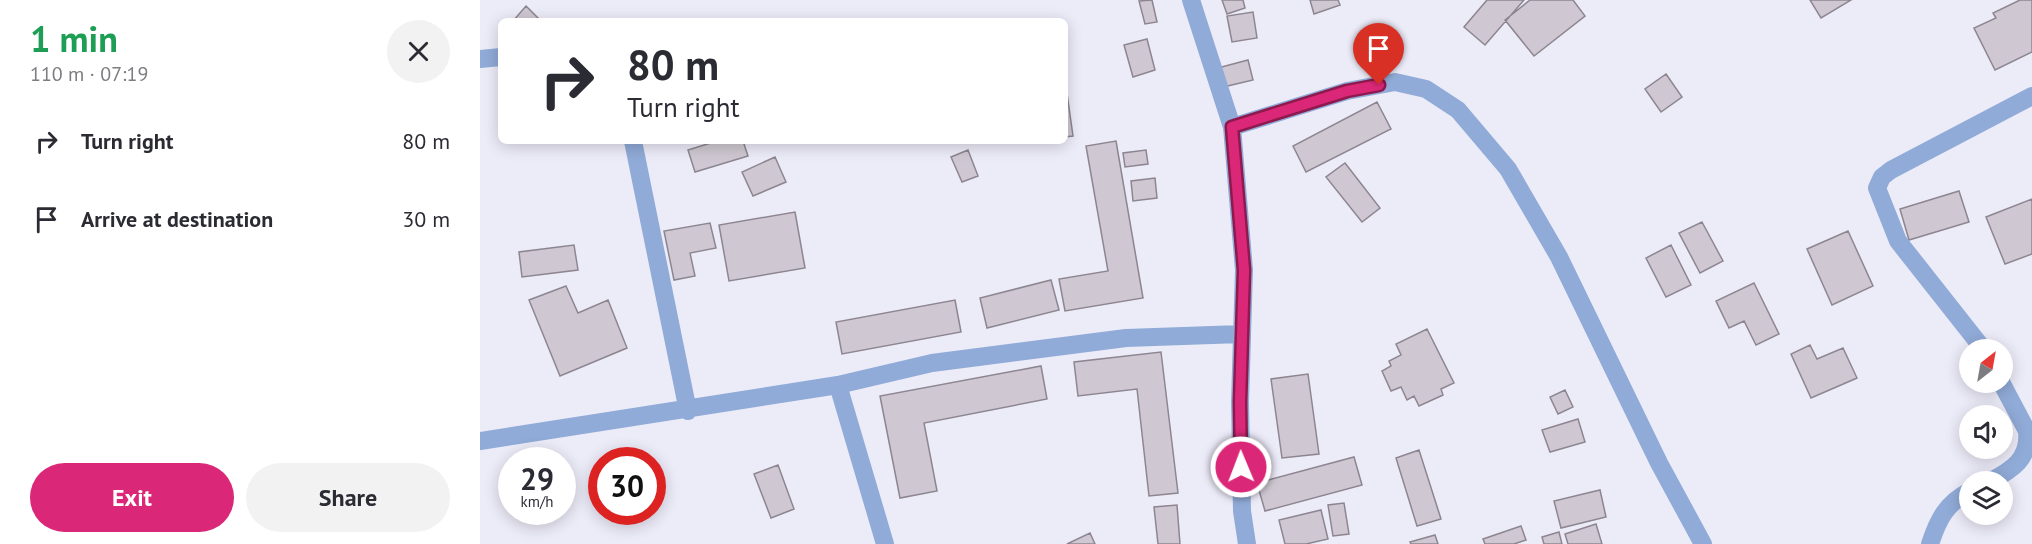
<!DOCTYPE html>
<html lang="en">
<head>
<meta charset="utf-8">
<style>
  body { margin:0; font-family:"PT Sans",sans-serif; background:#f2f2f3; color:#2b2b33; height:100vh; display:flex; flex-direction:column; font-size:22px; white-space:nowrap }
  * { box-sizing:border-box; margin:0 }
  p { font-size:20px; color:#7c7c81 }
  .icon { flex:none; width:33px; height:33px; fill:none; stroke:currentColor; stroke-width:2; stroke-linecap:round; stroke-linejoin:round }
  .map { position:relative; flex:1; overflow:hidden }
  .drawer { display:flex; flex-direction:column; background:#fff; width:480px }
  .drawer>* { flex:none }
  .top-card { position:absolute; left:18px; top:18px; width:570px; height:126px; border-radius:9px; box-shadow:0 3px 15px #0003; background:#fff; color:#2b2b33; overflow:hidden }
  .needle { width:39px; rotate:31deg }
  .buttons { position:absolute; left:1479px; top:339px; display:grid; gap:12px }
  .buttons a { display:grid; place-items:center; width:54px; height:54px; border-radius:50%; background:#fff; box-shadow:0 3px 15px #0003; font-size:30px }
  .speed { position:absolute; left:18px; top:447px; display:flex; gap:12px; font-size:30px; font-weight:700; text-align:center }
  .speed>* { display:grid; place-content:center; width:78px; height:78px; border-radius:50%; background:#fff; box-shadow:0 3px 15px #0003; line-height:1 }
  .speed small { font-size:15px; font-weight:400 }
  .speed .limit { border:9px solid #d22; background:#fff; color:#111 }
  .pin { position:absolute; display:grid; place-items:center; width:51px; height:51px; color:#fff; margin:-62px -26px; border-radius:50% 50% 50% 0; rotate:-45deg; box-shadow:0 0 6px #0007 }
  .pin .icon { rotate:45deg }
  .me { position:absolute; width:66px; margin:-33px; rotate:359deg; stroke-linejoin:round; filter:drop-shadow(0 0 4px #0008) }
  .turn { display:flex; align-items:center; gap:21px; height:126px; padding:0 30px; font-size:27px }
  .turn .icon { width:78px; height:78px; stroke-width:2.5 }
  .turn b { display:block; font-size:42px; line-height:51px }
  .round { display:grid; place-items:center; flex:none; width:63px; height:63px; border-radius:32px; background:#f2f2f3 }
  .summary { display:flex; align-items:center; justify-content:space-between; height:102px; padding:0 30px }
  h1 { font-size:36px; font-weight:800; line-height:45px; color:#1e9e55 }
  .primary-button { display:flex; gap:12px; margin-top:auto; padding:12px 30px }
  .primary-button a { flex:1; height:69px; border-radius:36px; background:#db2777; color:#fff; font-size:24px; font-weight:800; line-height:69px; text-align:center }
  .primary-button a+a { background:#f2f2f3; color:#2b2b33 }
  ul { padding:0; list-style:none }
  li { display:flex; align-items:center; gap:18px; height:78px; padding:0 30px }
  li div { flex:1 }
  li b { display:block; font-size:22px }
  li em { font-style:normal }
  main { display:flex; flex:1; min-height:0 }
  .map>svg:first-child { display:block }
  .building { fill:#cfc8d2; stroke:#8d8690; stroke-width:1.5 }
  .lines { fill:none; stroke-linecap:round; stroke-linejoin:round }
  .minor { stroke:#90abd7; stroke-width:18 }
  .route-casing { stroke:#8e194d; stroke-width:15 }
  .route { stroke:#db2777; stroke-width:10 }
</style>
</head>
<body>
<main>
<section class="drawer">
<div class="summary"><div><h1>1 min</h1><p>110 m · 07:19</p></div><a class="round"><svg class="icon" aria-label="close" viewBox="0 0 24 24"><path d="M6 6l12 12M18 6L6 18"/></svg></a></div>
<ul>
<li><svg class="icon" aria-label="right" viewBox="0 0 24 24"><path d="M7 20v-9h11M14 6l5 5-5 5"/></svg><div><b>Turn right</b></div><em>80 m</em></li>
<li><svg class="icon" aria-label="arrive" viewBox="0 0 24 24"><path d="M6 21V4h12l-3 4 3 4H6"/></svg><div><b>Arrive at destination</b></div><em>30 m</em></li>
</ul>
<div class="primary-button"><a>Exit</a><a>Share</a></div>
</section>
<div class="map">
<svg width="1552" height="544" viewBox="0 0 1552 544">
  <rect width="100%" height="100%" fill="#ecebf8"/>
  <path class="building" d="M 672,0 L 677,22 L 665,24 L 659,1 Z
    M 742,0 L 763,0 L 765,8 L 747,14 Z
    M 830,0 L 858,0 L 860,5 L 834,14 Z
    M 1007,0 L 1044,0 L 1005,45 L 984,27 Z
    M 1050,0 L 1093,0 L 1105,16 L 1054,56 L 1025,20 Z
    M 1330,0 L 1371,0 L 1341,18 Z
    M 1540,0 L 1552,0 L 1552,52 L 1515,70 L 1494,28 L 1516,18 L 1513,13 Z
    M 46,6 L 58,18 L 55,21 L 33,21 Z
    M 773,12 L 777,38 L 752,42 L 747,16 Z
    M 667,39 L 675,70 L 653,77 L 644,45 Z
    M 768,60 L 773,80 L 739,88 L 734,69 Z
    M 1186,74 L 1202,97 L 1181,112 L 1165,89 Z
    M 585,79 L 593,136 L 585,137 Z
    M 897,102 L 911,129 L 826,172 L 813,146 Z
    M 237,141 L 263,141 L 268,156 L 215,172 L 208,150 Z
    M 636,141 L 663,298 L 585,311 L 579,279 L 628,271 L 606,146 Z
    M 488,150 L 498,176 L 482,182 L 471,157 Z
    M 666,150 L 668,164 L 645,167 L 643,153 Z
    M 295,157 L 306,182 L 273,196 L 262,172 Z
    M 865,163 L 900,208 L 882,222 L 846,177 Z
    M 675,178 L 677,198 L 653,201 L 651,181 Z
    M 1479,191 L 1489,222 L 1429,240 L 1420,209 Z
    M 1552,199 L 1552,254 L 1525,264 L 1506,217 Z
    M 315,212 L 325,268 L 249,281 L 239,225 Z
    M 1222,222 L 1243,261 L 1220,273 L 1199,233 Z
    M 230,223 L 236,248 L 210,253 L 215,276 L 194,280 L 184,231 Z
    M 1368,231 L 1393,286 L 1352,305 L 1327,249 Z
    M 94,245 L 98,270 L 42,277 L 39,252 Z
    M 1191,245 L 1211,285 L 1186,297 L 1166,258 Z
    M 571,280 L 579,310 L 507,328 L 500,298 Z
    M 1274,283 L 1299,334 L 1276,345 L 1264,321 L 1249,328 L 1236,301 Z
    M 86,286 L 98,313 L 128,300 L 147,348 L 80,376 L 49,300 Z
    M 475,300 L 481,332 L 362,354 L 356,322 Z
    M 947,329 L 974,383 L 961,389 L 963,395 L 939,406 L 934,396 L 927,400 L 921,387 L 911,391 L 902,371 L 911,366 L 909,361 L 921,355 L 916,344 Z
    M 1330,345 L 1337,359 L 1363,348 L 1377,378 L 1331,398 L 1311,354 Z
    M 681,352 L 698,493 L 669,496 L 657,389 L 598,396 L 594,362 Z
    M 561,366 L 567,399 L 444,423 L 457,491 L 420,498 L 400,396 Z
    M 828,374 L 839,454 L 802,458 L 791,379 Z
    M 1085,390 L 1093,407 L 1078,414 L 1070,397 Z
    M 1098,419 L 1105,442 L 1070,452 L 1062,430 Z
    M 939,450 L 961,519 L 937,526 L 916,458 Z
    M 874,457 L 882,485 L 785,511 L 777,483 Z
    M 298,465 L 314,509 L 291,518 L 274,474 Z
    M 1120,490 L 1126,517 L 1081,528 L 1074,501 Z
    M 864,503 L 869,534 L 853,536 L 848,505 Z
    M 697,505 L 700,544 L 678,544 L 674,507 Z
    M 841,510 L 848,539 L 826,544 L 805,544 L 799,520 Z
    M 1116,524 L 1122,544 L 1088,544 L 1085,534 Z
    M 1041,526 L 1046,540 L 1034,544 L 1005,544 L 1003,539 Z
    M 1079,532 L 1082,544 L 1064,544 L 1062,537 Z
    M 610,533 L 615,544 L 587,544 Z
    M 955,535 L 958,544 L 931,544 L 930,542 Z"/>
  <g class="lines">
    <path class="minor" d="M 711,0 L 752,127 L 764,270 L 760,402 L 762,511 L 767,544
      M 0,59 L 21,57
      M 752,127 L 867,91 L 915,82 L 946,89 L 978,110 L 1028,169 L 1079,257 L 1179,463 L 1223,544
      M 153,141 L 208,411
      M 1504,350 L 1418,241 L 1397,188 L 1402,177 L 1411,170 L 1552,96
      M 358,385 L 405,544
      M 0,441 L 358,385 L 452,363 L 646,338 L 761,334
      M 1509,482 C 1532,470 1550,459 1547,431 L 1521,382
      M 1450,544 C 1458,520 1466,503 1490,491"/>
  </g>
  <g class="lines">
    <defs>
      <path id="route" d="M 761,467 L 760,402 L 764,270 L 752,127 L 867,91 L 899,85"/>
    </defs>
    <use href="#route" class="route-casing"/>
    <use href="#route" class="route"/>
  </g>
</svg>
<div class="buttons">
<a><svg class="needle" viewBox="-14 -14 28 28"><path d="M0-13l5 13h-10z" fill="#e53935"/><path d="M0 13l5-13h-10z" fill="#7c7c81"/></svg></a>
<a><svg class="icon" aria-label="sound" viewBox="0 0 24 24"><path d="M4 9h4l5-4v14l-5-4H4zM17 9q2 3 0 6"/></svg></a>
<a><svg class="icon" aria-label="layers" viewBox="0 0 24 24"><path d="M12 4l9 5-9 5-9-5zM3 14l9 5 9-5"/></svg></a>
</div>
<div class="speed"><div>29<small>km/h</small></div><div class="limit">30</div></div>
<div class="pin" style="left:899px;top:85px;background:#d93025"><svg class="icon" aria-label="arrive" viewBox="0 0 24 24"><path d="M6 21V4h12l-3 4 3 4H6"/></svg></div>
<svg class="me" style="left:761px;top:467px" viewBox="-20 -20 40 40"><circle r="17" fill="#db2777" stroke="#fff" stroke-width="3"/><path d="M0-11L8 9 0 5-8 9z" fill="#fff"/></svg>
<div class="top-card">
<div class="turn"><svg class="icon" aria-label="right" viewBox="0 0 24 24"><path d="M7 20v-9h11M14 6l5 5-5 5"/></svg><div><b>80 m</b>Turn right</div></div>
</div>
</div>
</main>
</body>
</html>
